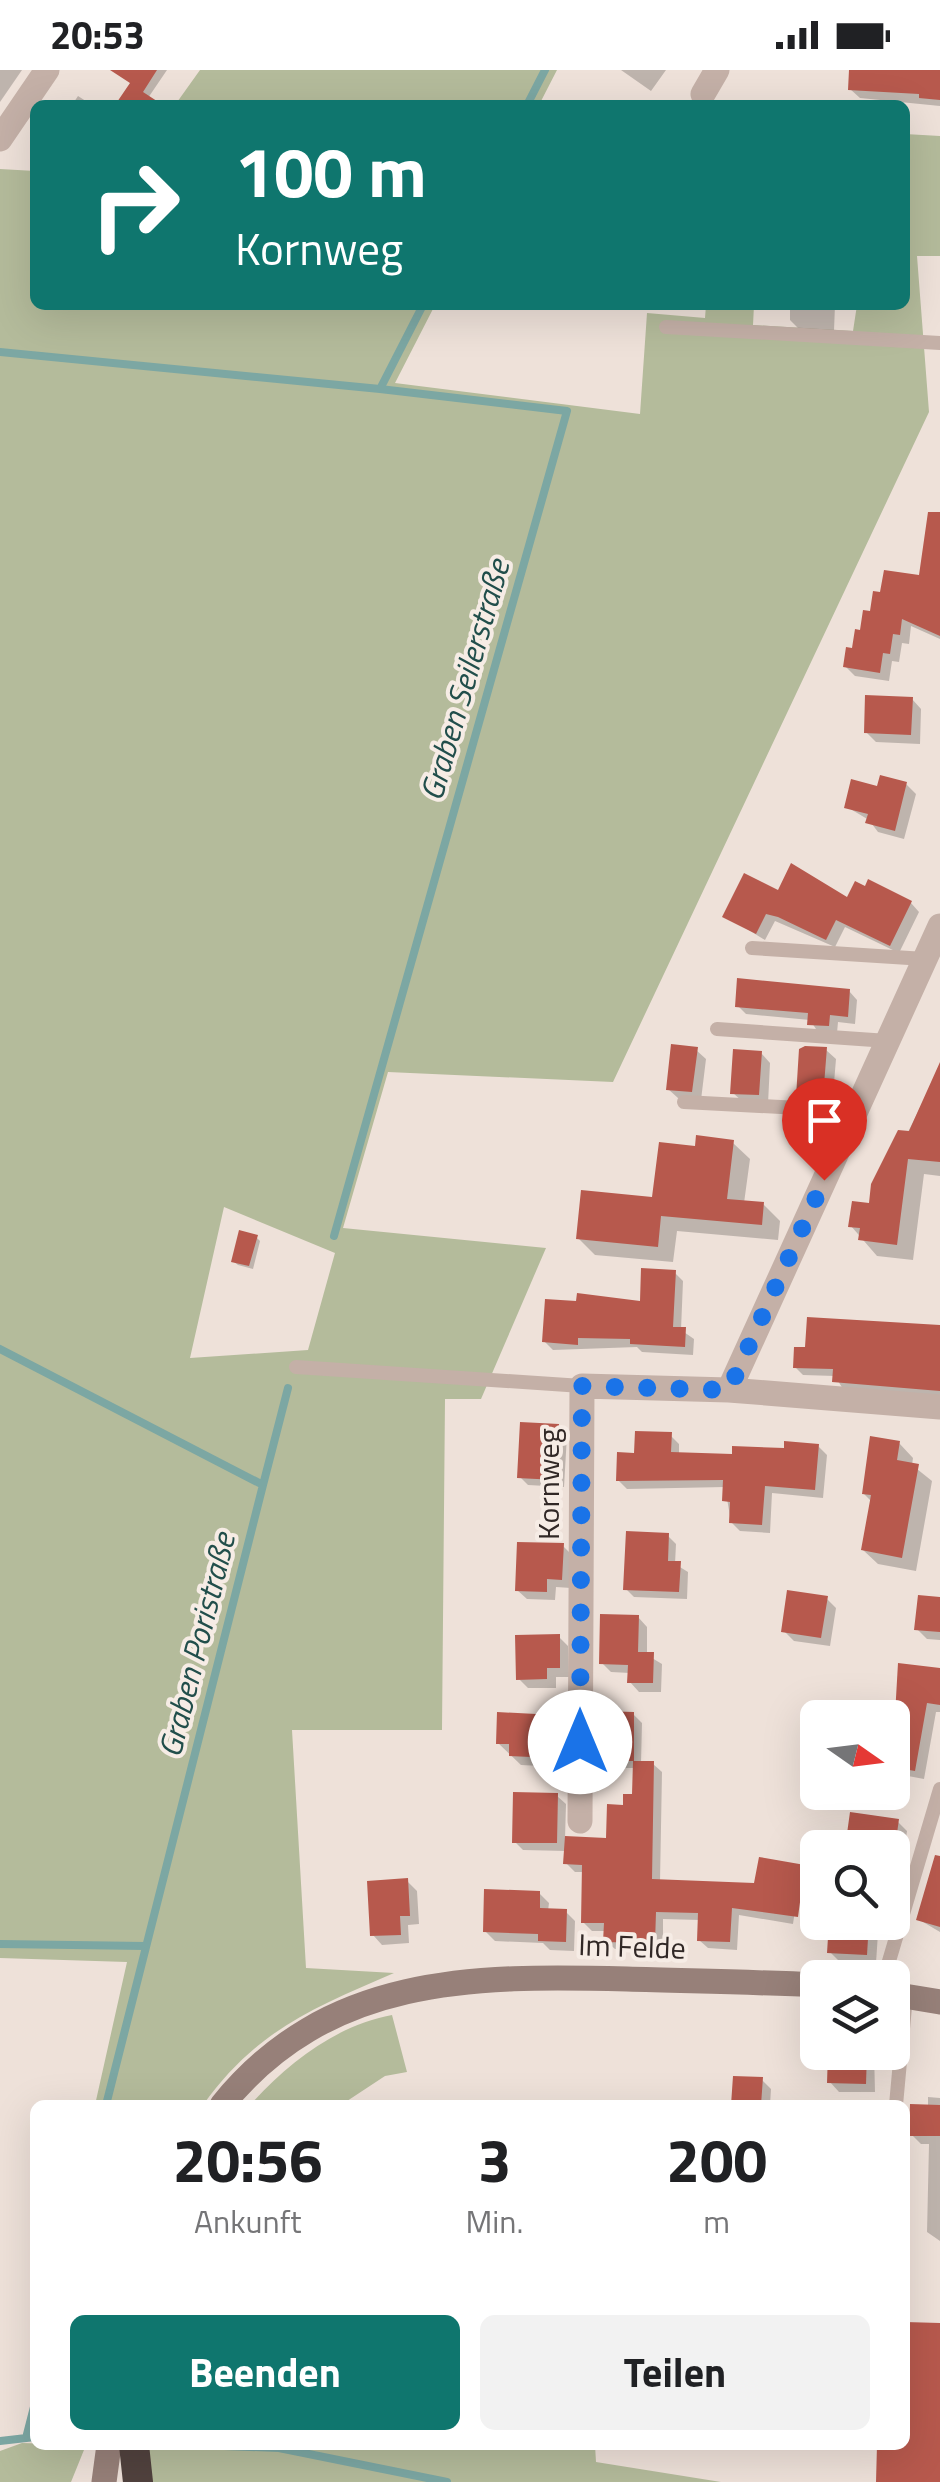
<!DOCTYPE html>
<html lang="de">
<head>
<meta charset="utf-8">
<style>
  body { margin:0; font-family:"Titillium Web",sans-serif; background:#f2f2f2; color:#202124; height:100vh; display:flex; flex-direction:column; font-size:38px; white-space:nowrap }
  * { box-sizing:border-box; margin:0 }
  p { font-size:32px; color:#757577 }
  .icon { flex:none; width:55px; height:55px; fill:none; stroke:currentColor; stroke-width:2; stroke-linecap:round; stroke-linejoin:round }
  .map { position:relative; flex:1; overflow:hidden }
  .details { position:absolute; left:30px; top:2030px; width:880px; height:350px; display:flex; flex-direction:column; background:#fff; border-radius:15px; box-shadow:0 10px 40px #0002 }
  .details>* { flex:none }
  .top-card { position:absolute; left:30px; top:30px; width:880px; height:210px; border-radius:15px; box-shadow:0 10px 40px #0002; background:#0f766e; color:#fff; overflow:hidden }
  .needle { width:65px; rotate:104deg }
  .buttons { position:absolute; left:800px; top:1630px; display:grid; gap:20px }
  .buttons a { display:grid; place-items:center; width:110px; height:110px; border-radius:15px; background:#fff; box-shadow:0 10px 40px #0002; font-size:50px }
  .pin { position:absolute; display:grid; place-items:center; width:85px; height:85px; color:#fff; margin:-102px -42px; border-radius:50% 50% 50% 0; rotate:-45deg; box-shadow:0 0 10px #0007 }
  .pin .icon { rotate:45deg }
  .me { position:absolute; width:110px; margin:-55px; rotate:0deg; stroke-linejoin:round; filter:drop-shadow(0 0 8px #0008) }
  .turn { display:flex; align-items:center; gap:35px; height:210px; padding:0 40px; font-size:45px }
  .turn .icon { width:130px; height:130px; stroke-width:2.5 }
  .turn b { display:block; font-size:70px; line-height:85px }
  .eta { display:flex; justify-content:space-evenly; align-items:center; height:170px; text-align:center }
  .eta b { font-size:60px; font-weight:700; line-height:70px }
  .cta { display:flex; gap:20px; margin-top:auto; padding:20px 40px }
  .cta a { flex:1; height:115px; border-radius:15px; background:#0f766e; color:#fff; font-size:40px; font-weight:700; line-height:115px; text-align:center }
  .cta a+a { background:#f2f2f2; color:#202124 }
  .status { display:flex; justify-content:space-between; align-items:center; height:70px; padding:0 50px; background:#fff; direction:ltr }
  .status svg { height:28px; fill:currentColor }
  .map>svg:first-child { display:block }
  .green { fill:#b4bb9b; fill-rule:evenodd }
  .shadow { fill:#0003 }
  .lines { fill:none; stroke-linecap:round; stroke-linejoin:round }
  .stream { stroke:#7ca7a3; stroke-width:8 }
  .building { fill:#b7594d }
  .service { stroke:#c4b0a7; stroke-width:14 }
  .minor { stroke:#c4b0a7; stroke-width:25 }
  .secondary { stroke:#978079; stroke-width:25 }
  .motorway { stroke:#51423e; stroke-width:30 }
  .route { stroke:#1a73e8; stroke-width:18; stroke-dasharray:0 32.4 }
  .labels { text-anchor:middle; stroke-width:8; stroke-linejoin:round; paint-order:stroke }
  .street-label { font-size:30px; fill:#312826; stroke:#f6ece5 }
  .water-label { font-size:32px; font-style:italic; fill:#214e4b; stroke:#f6ece5 }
</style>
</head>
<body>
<div class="status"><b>20:53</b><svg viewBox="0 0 49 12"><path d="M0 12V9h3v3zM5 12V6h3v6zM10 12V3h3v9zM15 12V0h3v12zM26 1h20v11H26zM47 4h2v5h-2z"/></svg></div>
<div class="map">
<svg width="940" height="2412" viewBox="0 0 940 2412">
  <rect width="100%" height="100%" fill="#eee1d9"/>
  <path class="green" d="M 200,0 L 557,0 L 539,35 L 175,35 Z
    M 905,64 L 940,66 L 940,186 L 917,186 L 929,342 L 613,1012 L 388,1002 L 343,1158 L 546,1178 L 481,1329 L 445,1329 L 442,1660 L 292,1660 L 306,1898 L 394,1903 C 313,1938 257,1960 203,2035 L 95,2035 L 127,1892 L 0,1888 L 0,99 L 35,101 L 35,235 L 435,235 L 395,313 L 640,344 L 647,243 L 705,248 L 706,235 L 754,235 L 753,255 L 853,261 L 857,235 L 905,235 ZM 224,1137 L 335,1183 L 308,1280 L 190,1288 Z
    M 392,1945 L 407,2002 L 385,2006 L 341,2035 L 250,2035 C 287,1994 336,1955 392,1945 Z
    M 22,2373 L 86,2375 L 71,2412 L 0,2412 L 0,2381 Z
    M 148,2375 L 595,2375 L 596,2392 L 721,2412 L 152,2412 Z"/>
  <path class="shadow" d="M 0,0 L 22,0 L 0,32 Z
    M 113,0 L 167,0 L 148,28 L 158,35 L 131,35 L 132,14 Z
    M 621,0 L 666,0 L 651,21 Z
    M 851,0 L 940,0 L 940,36 L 860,28 L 850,19 Z
    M 78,26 L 92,35 L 72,35 Z
    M 695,235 L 695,239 L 623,235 Z
    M 790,235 L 835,235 L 834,261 L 799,259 L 790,250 Z
    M 940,471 L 940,569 L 911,556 L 909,574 L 902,573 L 899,592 L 892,591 L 889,611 L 855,606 L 845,596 L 882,525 L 921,508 Z
    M 912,629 L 921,639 L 920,674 L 876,672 L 866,662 Z
    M 906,714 L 916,724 L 904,769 L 878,762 L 869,750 L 847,737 L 879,719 Z
    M 779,824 L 911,833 L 919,842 L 899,883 L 845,857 L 835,877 L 775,851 L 765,870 L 726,846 Z
    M 849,921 L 857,930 L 855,954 L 838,952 L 837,963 L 818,962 L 810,950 L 746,944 L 738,936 Z
    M 696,980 L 706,989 L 701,1030 L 678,1028 L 668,1019 Z
    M 826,980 L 836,989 L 832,1037 L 808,1035 L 798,1026 Z
    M 761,983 L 770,993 L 768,1034 L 743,1032 L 733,1023 Z
    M 940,998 L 940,1106 L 924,1104 L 913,1190 L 877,1186 L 851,1156 L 871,1136 Z
    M 733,1073 L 750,1089 L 744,1133 L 763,1134 L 780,1151 L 778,1170 L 677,1161 L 673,1192 L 595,1185 L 578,1168 L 654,1130 L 697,1079 Z
    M 256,1167 L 260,1171 L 253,1199 L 238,1195 L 233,1191 Z
    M 674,1202 L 683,1211 L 681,1260 L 694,1269 L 693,1285 L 642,1282 L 637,1277 L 553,1280 L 544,1271 L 579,1234 L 642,1234 Z
    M 940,1258 L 940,1328 L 843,1319 L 835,1306 L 803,1305 L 795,1297 Z
    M 558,1356 L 567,1365 L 564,1417 L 528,1415 L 520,1407 Z
    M 670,1365 L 679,1374 L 679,1384 L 734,1386 L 818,1376 L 827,1385 L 823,1428 L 772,1423 L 770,1463 L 740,1461 L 731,1452 L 725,1417 L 627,1419 L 618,1410 L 637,1386 Z
    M 899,1373 L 913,1388 L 912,1395 L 932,1411 L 916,1501 L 878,1494 L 863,1480 L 872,1432 L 864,1424 Z
    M 668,1466 L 676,1474 L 675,1494 L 688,1502 L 687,1529 L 634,1527 L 626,1519 Z
    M 563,1476 L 572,1485 L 571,1518 L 556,1517 L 555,1530 L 527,1529 L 517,1520 Z
    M 826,1528 L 836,1538 L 830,1576 L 794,1571 L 784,1561 Z
    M 940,1530 L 940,1570 L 927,1569 L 917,1559 Z
    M 638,1547 L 647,1557 L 647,1585 L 662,1594 L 661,1622 L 639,1622 L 630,1612 L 630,1603 L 611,1602 L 602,1593 Z
    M 559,1567 L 568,1576 L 569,1607 L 556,1607 L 556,1618 L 528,1618 L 519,1609 Z
    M 900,1596 L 940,1601 L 940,1642 L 936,1642 L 924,1709 L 892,1703 Z
    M 633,1644 L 642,1653 L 641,1693 L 653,1694 L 662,1702 L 660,1812 L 757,1816 L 804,1798 L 813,1806 L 810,1829 L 797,1827 L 793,1854 L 739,1845 L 737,1880 L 708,1878 L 699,1870 L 700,1850 L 663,1849 L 663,1880 L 615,1879 L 606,1871 L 606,1861 L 592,1861 L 583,1852 L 584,1802 L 575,1802 L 566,1793 L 566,1781 L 523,1780 L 515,1772 L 557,1726 L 566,1734 L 565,1769 L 609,1771 L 634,1727 L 635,1698 L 610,1698 L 601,1690 Z
    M 554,1647 L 564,1657 L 562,1697 L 521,1695 L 498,1673 Z
    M 898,1752 L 907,1761 L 902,1795 L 892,1794 Z
    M 407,1811 L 417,1821 L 419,1854 L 408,1855 L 409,1873 L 382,1875 L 373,1865 Z
    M 539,1823 L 549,1833 L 548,1841 L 566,1842 L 575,1851 L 574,1881 L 550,1880 L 543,1873 L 495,1871 L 485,1861 Z
    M 940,1828 L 940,1862 L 918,1849 Z
    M 834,1852 L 887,1852 L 886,1864 L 878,1863 L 876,1893 L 839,1891 L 830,1882 Z
    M 830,1982 L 874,1982 L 875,2022 L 839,2022 L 830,2012 Z
    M 761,2009 L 771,2019 L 770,2035 L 734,2035 Z
    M 928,2027 L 940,2028 L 940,2171 L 927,2162 L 929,2074 L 921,2074 L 912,2065 L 928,2037 Z"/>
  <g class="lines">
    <path class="stream" d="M 527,35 L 545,0
      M 0,282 L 380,319
      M 334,1166 L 567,341 L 380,319 L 423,235
      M 0,1279 L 263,1415 L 106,2035
      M 263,1415 L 288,1318
      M 0,1874 L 145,1876
      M 26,2368 L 35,2333
      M 0,2371 L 35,2367
      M 198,2375 L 279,2378 L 447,2412"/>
  </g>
  <path class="building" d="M 110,0 L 157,0 L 143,22 L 163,35 L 115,35 L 130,13 Z
    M 849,0 L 940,0 L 940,30 L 919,28 L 919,24 L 848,20 Z
    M 928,442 L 940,442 L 940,566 L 902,549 L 900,565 L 893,564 L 890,584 L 883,583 L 880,603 L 843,597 L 846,577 L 852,578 L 855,559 L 860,560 L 863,540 L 870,541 L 873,521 L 880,522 L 884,500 L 919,505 Z
    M 865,625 L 913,627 L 911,665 L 864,663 Z
    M 880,705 L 907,712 L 895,761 L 865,753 L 868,744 L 844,738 L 851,709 L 877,716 Z
    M 791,793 L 847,827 L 855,811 L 865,816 L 868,809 L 912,831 L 890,876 L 836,850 L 826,870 L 778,847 L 766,844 L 756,864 L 722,847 L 744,803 L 778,820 Z
    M 737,908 L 850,919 L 848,947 L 830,945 L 829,956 L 807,955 L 808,943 L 735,937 Z
    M 671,974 L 698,977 L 692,1022 L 666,1020 Z
    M 805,976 L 827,977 L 823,1028 L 796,1027 L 799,979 Z
    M 733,979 L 762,981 L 759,1025 L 730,1024 Z
    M 940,992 L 940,1092 L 908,1089 L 897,1175 L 858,1170 L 860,1158 L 848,1157 L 852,1131 L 869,1133 L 871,1114 L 898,1060 L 909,1061 Z
    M 696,1065 L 734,1070 L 727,1129 L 764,1132 L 762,1155 L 661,1146 L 658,1177 L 576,1169 L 581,1120 L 652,1127 L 659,1072 L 695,1076 Z
    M 239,1160 L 258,1165 L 249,1196 L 231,1192 Z
    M 641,1198 L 676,1200 L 673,1257 L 686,1257 L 685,1277 L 630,1274 L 630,1269 L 578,1268 L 578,1275 L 542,1272 L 545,1229 L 576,1231 L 577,1223 L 640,1231 Z
    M 807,1247 L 940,1255 L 940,1321 L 832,1312 L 833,1299 L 793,1298 L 794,1277 L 805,1277 Z
    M 520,1352 L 559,1354 L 557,1410 L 517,1408 Z
    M 635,1361 L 672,1362 L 671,1382 L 732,1384 L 732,1376 L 784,1378 L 784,1371 L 819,1374 L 815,1420 L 765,1416 L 762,1455 L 729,1453 L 730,1432 L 722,1431 L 723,1410 L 616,1411 L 617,1382 L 634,1383 Z
    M 870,1366 L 900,1371 L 897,1390 L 919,1394 L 902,1488 L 861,1480 L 871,1425 L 862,1424 Z
    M 626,1461 L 669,1463 L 668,1491 L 681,1491 L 679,1522 L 623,1520 Z
    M 517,1472 L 564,1473 L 562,1510 L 547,1509 L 547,1522 L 515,1521 Z
    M 787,1520 L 828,1526 L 821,1568 L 781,1562 Z
    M 918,1525 L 940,1527 L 940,1562 L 914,1560 Z
    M 600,1544 L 639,1545 L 638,1582 L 654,1582 L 653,1613 L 627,1613 L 628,1595 L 599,1594 Z
    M 560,1564 L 560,1598 L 547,1598 L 547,1609 L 516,1610 L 515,1565 Z
    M 898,1593 L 940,1598 L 940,1635 L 927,1633 L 915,1701 L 892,1697 Z
    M 599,1641 L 634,1642 L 634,1691 L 598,1691 Z
    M 497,1642 L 555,1645 L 553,1688 L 509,1686 L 509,1674 L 496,1674 Z
    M 633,1691 L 654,1691 L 652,1809 L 754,1813 L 759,1787 L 805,1795 L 798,1847 L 732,1838 L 730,1872 L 697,1871 L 698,1843 L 656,1842 L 655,1873 L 603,1872 L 604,1853 L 581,1853 L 582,1795 L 563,1794 L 565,1766 L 606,1768 L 607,1734 L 623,1735 L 623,1724 L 632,1724 Z
    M 513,1722 L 558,1723 L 557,1773 L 512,1773 Z
    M 850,1742 L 899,1749 L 895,1778 L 845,1778 Z
    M 935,1785 L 940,1786 L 940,1857 L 916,1850 Z
    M 408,1808 L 410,1846 L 400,1846 L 401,1865 L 370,1866 L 367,1811 Z
    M 484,1819 L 540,1821 L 540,1838 L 567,1839 L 566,1872 L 538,1871 L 538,1864 L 483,1862 Z
    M 829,1852 L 869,1852 L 867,1885 L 827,1883 Z
    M 828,1982 L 867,1982 L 866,2014 L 827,2013 Z
    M 733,2006 L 763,2007 L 761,2035 L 731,2035 Z
    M 910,2034 L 940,2035 L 940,2066 L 909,2066 Z
    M 905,2252 L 940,2253 L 940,2412 L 876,2412 L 877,2375 L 905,2375 Z"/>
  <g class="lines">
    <path class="service" d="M 666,257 L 940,273
      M 752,878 L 925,889
      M 717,959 L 888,971
      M 684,1032 L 856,1041
      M 296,1297 L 582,1316
      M 884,1908 L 940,1719
      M 896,2035 L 906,1926"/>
    <path class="minor" d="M 703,24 L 717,0
      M 0,69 L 47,0
      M 729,1320 L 940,856
      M 580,1751 L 582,1316 L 729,1320 L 940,1337"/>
    <path class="secondary" d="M 892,1924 L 940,1932
      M 222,2035 C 327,1905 473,1905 627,1909 C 690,1911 754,1912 818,1915
      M 104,2412 L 109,2375"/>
    <path class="motorway" d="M 134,2375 L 138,2412"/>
  </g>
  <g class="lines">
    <path class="route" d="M 580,1672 L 582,1316 L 729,1320 L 824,1110"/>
  </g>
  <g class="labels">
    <g class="street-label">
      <text transform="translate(549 1414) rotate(-90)" y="10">Kornweg</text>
      <text transform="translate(632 1877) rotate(2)" y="10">Im Felde</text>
    </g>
    <g class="water-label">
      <text transform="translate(465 610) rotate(-74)" y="11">Graben Seilerstraße</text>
      <text transform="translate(197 1575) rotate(-76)" y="11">Graben Poristraße</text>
    </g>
  </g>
</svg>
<div class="buttons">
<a><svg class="needle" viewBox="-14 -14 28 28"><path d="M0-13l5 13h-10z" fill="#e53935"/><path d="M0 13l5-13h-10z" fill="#757577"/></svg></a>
<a><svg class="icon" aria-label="search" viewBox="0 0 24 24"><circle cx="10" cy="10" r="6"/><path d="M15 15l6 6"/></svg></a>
<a><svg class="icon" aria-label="layers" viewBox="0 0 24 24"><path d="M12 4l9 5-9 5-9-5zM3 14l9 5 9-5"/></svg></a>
</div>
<div class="pin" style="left:824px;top:1110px;background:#d93025"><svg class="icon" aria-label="arrive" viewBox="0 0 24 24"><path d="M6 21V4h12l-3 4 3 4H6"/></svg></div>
<svg class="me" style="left:580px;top:1672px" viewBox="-20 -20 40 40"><circle r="19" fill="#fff"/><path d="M0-13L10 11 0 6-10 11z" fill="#1a73e8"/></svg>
<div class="top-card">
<div class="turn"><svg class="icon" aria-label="right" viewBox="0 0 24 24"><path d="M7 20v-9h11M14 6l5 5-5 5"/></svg><div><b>100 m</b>Kornweg</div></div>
</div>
<section class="details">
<div class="eta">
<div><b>20:56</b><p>Ankunft</p></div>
<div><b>3</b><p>Min.</p></div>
<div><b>200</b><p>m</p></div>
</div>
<div class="cta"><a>Beenden</a><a>Teilen</a></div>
</section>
</div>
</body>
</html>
